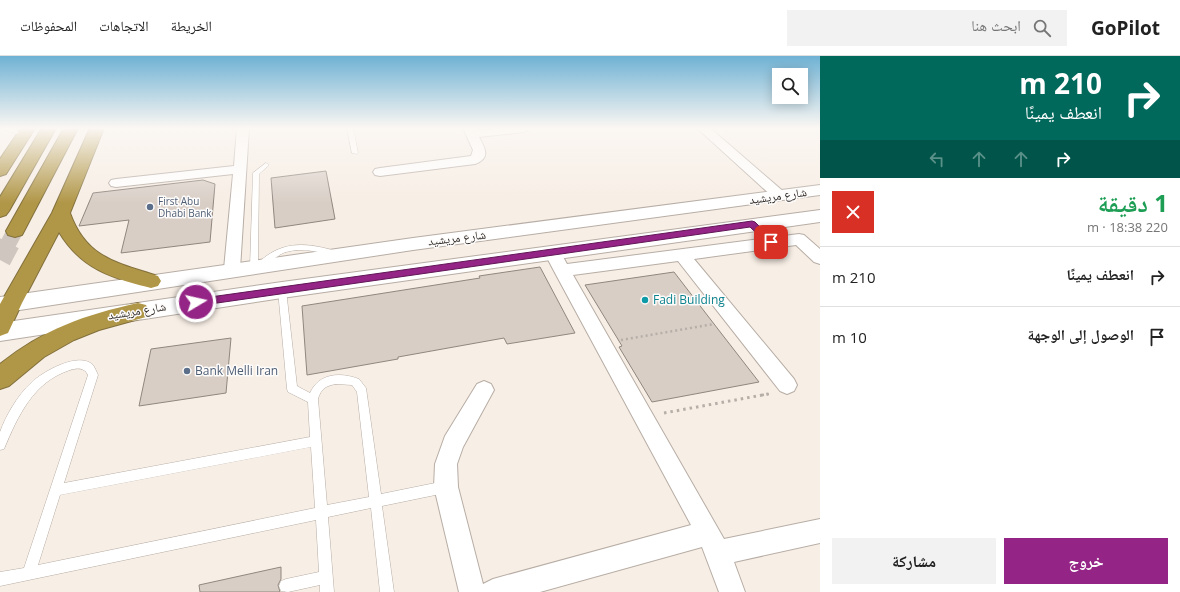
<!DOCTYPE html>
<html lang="ar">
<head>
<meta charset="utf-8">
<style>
  body { margin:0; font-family:"Open Sans","Noto Naskh Arabic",sans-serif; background:#f2f2f2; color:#222; direction:rtl; height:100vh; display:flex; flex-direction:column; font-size:15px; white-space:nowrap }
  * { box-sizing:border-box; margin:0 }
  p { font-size:13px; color:#767676 }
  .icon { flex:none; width:22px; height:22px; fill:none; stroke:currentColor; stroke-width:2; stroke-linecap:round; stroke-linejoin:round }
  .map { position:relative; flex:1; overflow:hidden; direction:ltr }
  .details { display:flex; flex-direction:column; background:#fff; width:360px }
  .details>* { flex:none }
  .banner { background:#00695c; color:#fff; overflow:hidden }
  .tools { position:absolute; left:772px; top:12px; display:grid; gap:8px }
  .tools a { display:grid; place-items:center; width:36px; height:36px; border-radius:0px; background:#fff; box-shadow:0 2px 10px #0003; font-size:20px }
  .pin { position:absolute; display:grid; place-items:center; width:34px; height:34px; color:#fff; margin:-17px; border-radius:8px; box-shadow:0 2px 6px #0006 }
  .me { position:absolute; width:44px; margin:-22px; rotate:81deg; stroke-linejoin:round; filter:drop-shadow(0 0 3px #0008) }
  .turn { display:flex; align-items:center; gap:14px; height:84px; padding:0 12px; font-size:18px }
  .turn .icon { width:52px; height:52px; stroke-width:2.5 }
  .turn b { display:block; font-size:28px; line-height:34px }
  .lanes { display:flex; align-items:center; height:38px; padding:0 12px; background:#0003; justify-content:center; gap:20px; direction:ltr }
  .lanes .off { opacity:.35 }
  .round { display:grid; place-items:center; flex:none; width:42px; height:42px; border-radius:0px; background:#f2f2f2 }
  .summary { display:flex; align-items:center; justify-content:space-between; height:68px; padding:0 12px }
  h1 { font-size:24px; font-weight:700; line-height:30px; color:#1e9e55 }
  .button { display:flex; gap:8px; margin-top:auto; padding:8px 12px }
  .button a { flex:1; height:46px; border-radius:0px; background:#942485; color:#fff; font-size:16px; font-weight:700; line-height:46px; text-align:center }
  .button a+a { background:#f2f2f2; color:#222 }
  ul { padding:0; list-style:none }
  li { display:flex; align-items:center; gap:12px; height:60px; padding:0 12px; border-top:1px solid #e0e0e0 }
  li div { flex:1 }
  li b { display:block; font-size:15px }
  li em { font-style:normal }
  header { display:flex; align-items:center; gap:24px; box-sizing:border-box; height:56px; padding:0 20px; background:#fff; border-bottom:1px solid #e0e0e0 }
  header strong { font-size:19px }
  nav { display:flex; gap:22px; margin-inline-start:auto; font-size:14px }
  .search { width:280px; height:36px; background:#f2f2f2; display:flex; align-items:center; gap:10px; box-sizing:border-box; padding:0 14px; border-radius:0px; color:#767676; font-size:15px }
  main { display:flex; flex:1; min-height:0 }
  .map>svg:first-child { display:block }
  .building { fill:#d8cec6; stroke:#90877f }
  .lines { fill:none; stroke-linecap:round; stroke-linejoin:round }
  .highway-tunnel-far1 { stroke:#cfc7bf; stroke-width:16; stroke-dasharray:16 8; stroke-linecap:butt }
  .highway-tunnel { stroke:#cfc7bf; stroke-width:22; stroke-dasharray:22 11; stroke-linecap:butt }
  .lane-casing { stroke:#b7ada5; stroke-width:1 }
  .street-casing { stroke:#b7ada5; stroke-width:2 }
  .secondary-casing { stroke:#b7ada5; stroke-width:2 }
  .highway-casing { stroke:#82703c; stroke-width:2 }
  .path-far1 { stroke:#b6afa8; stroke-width:2.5; stroke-dasharray:2 3; stroke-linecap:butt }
  .path { stroke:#b6afa8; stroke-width:3; stroke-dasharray:2.5 4; stroke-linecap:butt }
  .lane { fill:#fff; fill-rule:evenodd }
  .street { fill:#fff; fill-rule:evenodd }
  .secondary { fill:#fff; fill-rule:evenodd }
  .highway { fill:#b09647; fill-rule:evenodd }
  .route { fill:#942485; stroke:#601756 }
  .service-dot { fill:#5c6f8a; stroke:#fefcfb; stroke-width:1.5 }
  .culture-dot { fill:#0f9aa8; stroke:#fefcfb; stroke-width:1.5 }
  .labels { text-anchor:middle; stroke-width:3; stroke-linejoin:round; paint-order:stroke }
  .far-service-label { font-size:10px; fill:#4e5e75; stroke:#fefcfb; text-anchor:start }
  .street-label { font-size:12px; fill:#2e2a27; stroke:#fefcfb }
  .culture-label { font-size:12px; fill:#0d838f; stroke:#fefcfb; text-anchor:start }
  .service-label { font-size:12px; fill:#4e5e75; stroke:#fefcfb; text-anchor:start }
</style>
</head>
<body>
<header>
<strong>GoPilot</strong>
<div class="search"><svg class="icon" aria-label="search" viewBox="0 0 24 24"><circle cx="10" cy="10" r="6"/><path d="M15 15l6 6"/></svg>ابحث هنا</div>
<nav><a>الخريطة</a><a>الاتجاهات</a><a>المحفوظات</a></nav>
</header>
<main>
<section class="details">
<div class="banner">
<div class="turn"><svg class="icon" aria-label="right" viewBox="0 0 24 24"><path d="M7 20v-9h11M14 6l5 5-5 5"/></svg><div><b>210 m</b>انعطف يمينًا</div></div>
<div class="lanes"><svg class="icon off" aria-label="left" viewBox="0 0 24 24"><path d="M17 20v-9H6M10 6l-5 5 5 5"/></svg><svg class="icon off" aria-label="ahead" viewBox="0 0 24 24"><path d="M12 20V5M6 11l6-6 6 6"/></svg><svg class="icon off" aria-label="ahead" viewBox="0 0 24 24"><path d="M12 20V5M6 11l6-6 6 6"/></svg><svg class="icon" aria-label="right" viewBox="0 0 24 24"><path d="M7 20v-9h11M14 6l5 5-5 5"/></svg></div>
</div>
<div class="summary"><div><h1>1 دقيقة</h1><p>220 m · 18:38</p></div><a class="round" style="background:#d93025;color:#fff"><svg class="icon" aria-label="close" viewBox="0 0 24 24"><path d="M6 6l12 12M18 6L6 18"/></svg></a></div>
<ul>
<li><svg class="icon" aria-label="right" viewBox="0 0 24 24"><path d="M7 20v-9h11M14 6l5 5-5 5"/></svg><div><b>انعطف يمينًا</b></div><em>210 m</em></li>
<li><svg class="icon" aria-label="arrive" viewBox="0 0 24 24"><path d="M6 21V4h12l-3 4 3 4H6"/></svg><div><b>الوصول إلى الوجهة</b></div><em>10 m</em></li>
</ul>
<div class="button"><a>خروج</a><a>مشاركة</a></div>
</section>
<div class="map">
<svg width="820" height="536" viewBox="0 0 820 536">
  <rect width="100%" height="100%" fill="#f7eee5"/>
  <path class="building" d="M 326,115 L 335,163 L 275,172 L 271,122 Z
    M 203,124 L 215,128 L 210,186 L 121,197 L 129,164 L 79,170 L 93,137 Z
    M 540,211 L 575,277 L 507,288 L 504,282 L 398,301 L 398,303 L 307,319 L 302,250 L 480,222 L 479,220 Z
    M 674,216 L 721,277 L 759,326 L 652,346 L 619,291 L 622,290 L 585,229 Z
    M 231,282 L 226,337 L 139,350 L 151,293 Z
    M 281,511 L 281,523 L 278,529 L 280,536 L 200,536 L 199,529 Z"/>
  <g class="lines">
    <path class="highway-tunnel-far1" d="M 8,188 L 15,175"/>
    <path class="highway-tunnel" d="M 0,204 L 9,187"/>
    <defs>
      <path id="lane" d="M 1,72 L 11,72 L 27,79 L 22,80 Z
        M 347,72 L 353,72 L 358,97 L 357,98 L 352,97 Z
        M 266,107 L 269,109 L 259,118 L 258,207 C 283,183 309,187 339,196 L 340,198 L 339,200 L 336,201 C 320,196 303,191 286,196 C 273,200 264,216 251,213 L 250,211 L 253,117 Z
        M 282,231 L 286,234 L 297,330 L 310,337 C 319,317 340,316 359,323 L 366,332 L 381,438 L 445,425 L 449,427 L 451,431 L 449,435 L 445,437 L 382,450 L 394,536 L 380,536 L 371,452 L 328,461 L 334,536 L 320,536 L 320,529 L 288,536 L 281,535 L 279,530 L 281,525 L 286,523 L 319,516 L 316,464 L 0,530 L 0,516 L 24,512 L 88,319 C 84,311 77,312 70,314 C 33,326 18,360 4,393 L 0,394 C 0,389 0,381 0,376 C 6,359 18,339 31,327 C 42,316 77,296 92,308 C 95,311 96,315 98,319 L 64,427 L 310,381 L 308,346 L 288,336 L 287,333 L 278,234 ZM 336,328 L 352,329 L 357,336 L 369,441 L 327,449 L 318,343 C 321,333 325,330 336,328 ZM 311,391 L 315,452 L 38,509 L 60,439 Z"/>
      <path id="street" d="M 237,72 L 249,72 L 240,213 L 238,217 L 232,219 L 226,217 L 224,213 L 233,118 L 116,131 L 111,130 L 109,127 L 111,124 L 116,123 L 234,110 Z
        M 463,72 L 475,72 L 476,74 L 530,72 L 524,76 L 479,81 C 485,92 491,102 475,108 L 380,120 L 375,119 L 373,116 L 375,113 L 380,112 L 471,100 L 473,94 Z
        M 697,72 L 710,72 L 784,136 L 786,139 L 784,142 L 779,143 L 774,142 Z
        M 799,178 L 804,179 L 820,193 L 820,208 L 814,206 L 796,189 L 694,203 L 794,323 L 797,329 L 794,335 L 787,338 L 780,335 L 678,205 L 573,219 L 724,483 L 820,463 L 820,487 L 734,506 L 745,536 L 719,536 L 702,491 L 540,536 L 459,536 L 434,431 L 435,408 L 445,380 L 477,328 L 484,325 L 491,328 L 494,334 L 463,391 L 457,408 L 458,431 L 483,528 L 493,523 L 691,469 L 554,215 L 544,196 L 546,192 L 552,191 L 558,192 L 567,208 Z"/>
      <path id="secondary" d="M 820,129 L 820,139 L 413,194 L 0,257 L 0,241 L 413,182 Z
        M 820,154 L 820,166 L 282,242 L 0,285 L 0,267 L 282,226 Z"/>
      <path id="highway" d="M 21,72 L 35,72 L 6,118 L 0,120 L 0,103 Z
        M 42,72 L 56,72 L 9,155 L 6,159 L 0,161 L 0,141 Z
        M 64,72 L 78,72 L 22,179 L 15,181 L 8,179 L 6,175 Z
        M 90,72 L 104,72 L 70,157 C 86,202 117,207 158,220 L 161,225 L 158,230 L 151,232 C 112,222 81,213 59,176 L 22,247 L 8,277 L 0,280 L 0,248 L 52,157 Z
        M 138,247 L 146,249 L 149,255 L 146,261 L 99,274 L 74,284 L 44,301 L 9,330 L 0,333 L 0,308 C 44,273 84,259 138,247 Z"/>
    </defs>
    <use href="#lane" class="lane-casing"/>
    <use href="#street" class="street-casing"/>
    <use href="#secondary" class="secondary-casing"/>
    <use href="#highway" class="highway-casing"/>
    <path class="path-far1" d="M 621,284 L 714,268
      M 762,339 L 769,338"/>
    <path class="path" d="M 664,357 L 768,338"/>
    <use href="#lane" class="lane"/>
    <use href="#street" class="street"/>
    <use href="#secondary" class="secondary"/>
    <use href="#highway" class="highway"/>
  </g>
  <linearGradient id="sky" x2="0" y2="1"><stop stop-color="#6fb2d4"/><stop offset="0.49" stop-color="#fbf7f3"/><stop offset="1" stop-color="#fbf7f3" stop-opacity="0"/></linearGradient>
  <rect width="820" height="147" fill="url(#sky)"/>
  <path class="route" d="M 752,165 L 755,166 L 774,185 L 774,188 L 768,188 L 750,171 L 196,250 L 191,246 L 196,243 Z"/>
  <g class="service-dot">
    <circle cx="150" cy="151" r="4"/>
    <circle cx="187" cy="315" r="4"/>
  </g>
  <circle class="culture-dot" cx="645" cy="244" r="4"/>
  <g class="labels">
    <g class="far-service-label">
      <text x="158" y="149">First Abu<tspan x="158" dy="12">Dhabi Bank</tspan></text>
    </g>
    <g class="street-label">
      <text transform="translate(778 140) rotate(-8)" y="4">شارع مريشيد</text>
      <text transform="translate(457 182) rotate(-7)" y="4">شارع مريشيد</text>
      <text transform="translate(137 255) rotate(-9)" y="4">شارع مريشيد</text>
    </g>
    <g class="culture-label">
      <text x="653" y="248">Fadi Building</text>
    </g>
    <g class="service-label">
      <text x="195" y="319">Bank Melli Iran</text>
    </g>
  </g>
</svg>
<div class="tools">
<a><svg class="icon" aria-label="search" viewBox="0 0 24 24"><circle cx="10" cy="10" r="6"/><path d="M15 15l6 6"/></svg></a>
</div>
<div class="pin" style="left:771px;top:186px;background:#d93025"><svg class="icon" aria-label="arrive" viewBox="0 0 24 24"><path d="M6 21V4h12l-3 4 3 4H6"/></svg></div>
<svg class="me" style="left:196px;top:246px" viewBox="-20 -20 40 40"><circle r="17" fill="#942485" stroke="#fff" stroke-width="3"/><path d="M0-11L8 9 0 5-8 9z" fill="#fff"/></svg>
</div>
</main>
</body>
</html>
